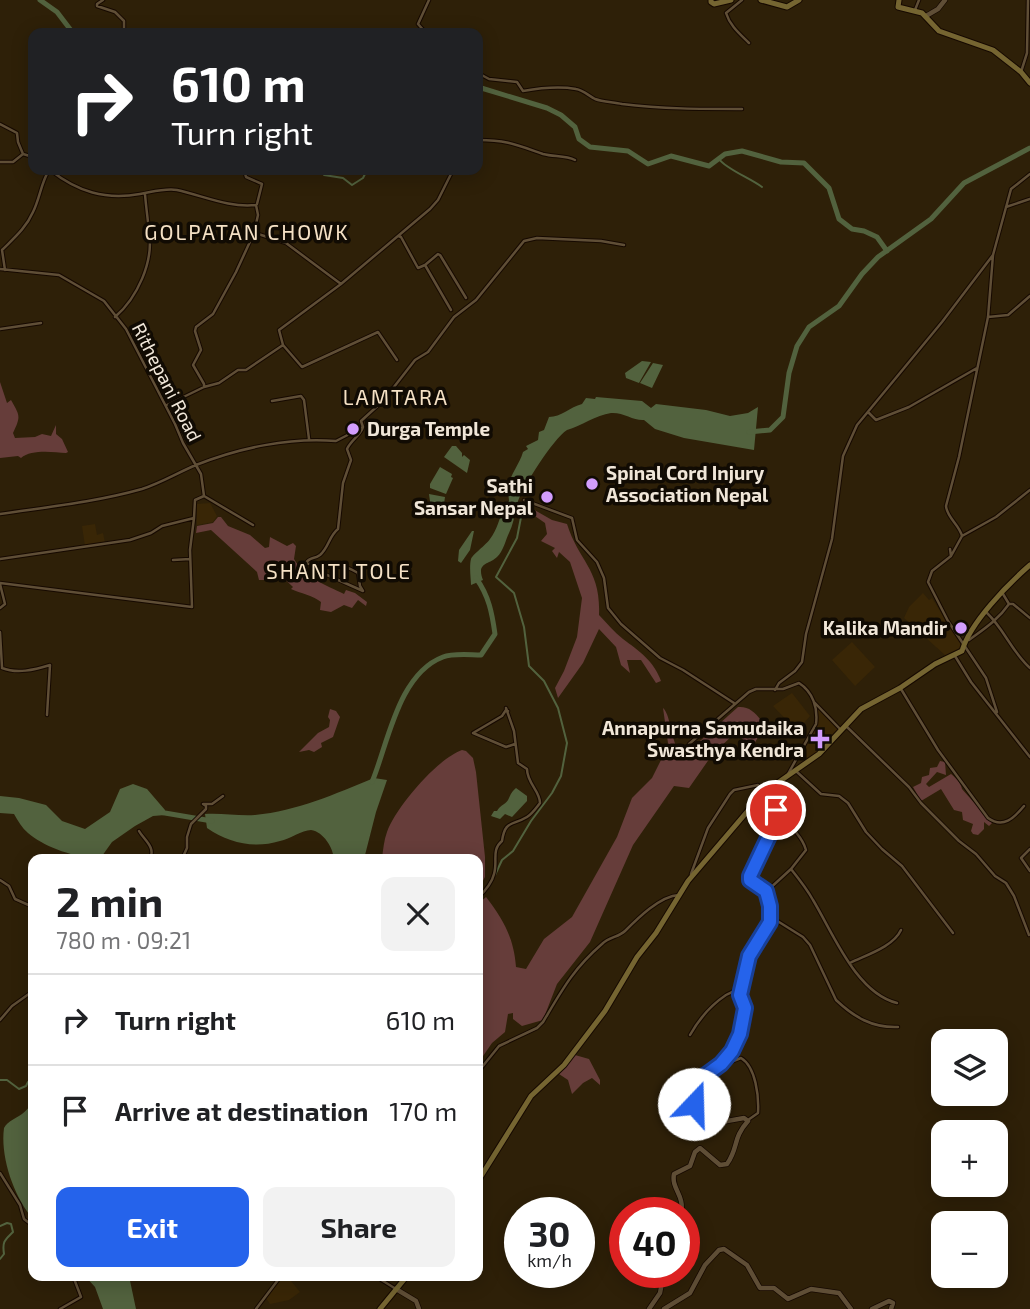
<!DOCTYPE html>
<html lang="en">
<head>
<meta charset="utf-8">
<style>
  body { margin:0; font-family:"Exo 2",sans-serif; background:#f2f2f2; color:#202124; height:100vh; display:flex; flex-direction:column; font-size:26px; white-space:nowrap }
  * { box-sizing:border-box; margin:0 }
  p { font-size:23px; color:#757577 }
  .icon { flex:none; width:38px; height:38px; fill:none; stroke:currentColor; stroke-width:2; stroke-linecap:round; stroke-linejoin:round }
  .map { position:relative; flex:1; overflow:hidden }
  .drawer { position:absolute; left:28px; top:854px; width:455px; height:427px; display:flex; flex-direction:column; background:#fff; border-radius:14px; box-shadow:0 4px 18px #0003 }
  .drawer>* { flex:none }
  .hud { position:absolute; left:28px; top:28px; width:455px; height:147px; border-radius:14px; box-shadow:0 4px 18px #0003; background:#202124; color:#fff; overflow:hidden }
  .buttons { position:absolute; left:931px; top:1029px; display:grid; gap:14px }
  .buttons a { display:grid; place-items:center; width:77px; height:77px; border-radius:14px; background:#fff; box-shadow:0 4px 18px #0003; font-size:35px }
  .speed { position:absolute; left:504px; top:1197px; display:flex; gap:14px; font-size:35px; font-weight:700; text-align:center }
  .speed>* { display:grid; place-content:center; width:91px; height:91px; border-radius:50%; background:#fff; box-shadow:0 4px 18px #0003; line-height:1 }
  .speed small { font-size:18px; font-weight:400 }
  .speed .limit { border:10px solid #d22; background:#fff; color:#111 }
  .pin { position:absolute; display:grid; place-items:center; width:60px; height:60px; color:#fff; margin:-30px; border:4px solid #fff; border-radius:50%; box-shadow:0 2px 7px #0007 }
  .me { position:absolute; width:77px; margin:-38px; rotate:21deg; stroke-linejoin:round; filter:drop-shadow(0 0 5px #0008) }
  .turn { display:flex; align-items:center; gap:24px; height:147px; padding:0 28px; font-size:32px }
  .turn .icon { width:91px; height:91px; stroke-width:2.5 }
  .turn b { display:block; font-size:49px; line-height:60px }
  .round { display:grid; place-items:center; flex:none; width:74px; height:74px; border-radius:14px; background:#f2f2f2 }
  .headline { display:flex; align-items:center; justify-content:space-between; height:119px; padding:0 28px }
  h1 { font-size:42px; font-weight:700; line-height:52px }
  .cta { display:flex; gap:14px; margin-top:auto; padding:14px 28px }
  .cta a { flex:1; height:80px; border-radius:14px; background:#2563eb; color:#fff; font-size:28px; font-weight:700; line-height:80px; text-align:center }
  .cta a+a { background:#f2f2f2; color:#202124 }
  ul { padding:0; list-style:none }
  li { display:flex; align-items:center; gap:21px; height:91px; padding:0 28px; border-top:2px solid #e0e0e0 }
  li div { flex:1 }
  li b { display:block; font-size:26px }
  li em { font-style:normal }
  .map>svg:first-child { display:block }
  .built { fill:#392606 }
  .forest { fill:#663d3a }
  .water { fill:#52623e }
  .lines { fill:none; stroke-linecap:round; stroke-linejoin:round }
  .stream { stroke:#52623e; stroke-width:2 }
  .river { stroke:#52623e; stroke-width:5 }
  .minor-casing { stroke:#160900; stroke-width:4.5 }
  .tertiary-casing { stroke:#160900; stroke-width:6 }
  .secondary-casing { stroke:#160900; stroke-width:7 }
  .minor { stroke:#5f4e36; stroke-width:2.5 }
  .tertiary { stroke:#5f4e36; stroke-width:4.5 }
  .secondary { stroke:#756531; stroke-width:5 }
  .route-casing { stroke:#184099; stroke-width:18 }
  .route { stroke:#2563eb; stroke-width:12 }
  .poi-dot { fill:#d29dfd; stroke:#110b03; stroke-width:2.5 }
  .labels { text-anchor:middle; stroke-width:7; stroke-linejoin:round; paint-order:stroke }
  .street-label { font-size:19px; fill:#f0e6d8; stroke:#110b03 }
  .poi-label { font-size:19px; font-weight:bold; fill:#f0e6d8; stroke:#110b03; text-anchor:end }
  .neighbourhood-label { font-size:21px; letter-spacing:2px; fill:#f5e1c5; stroke:#110b03 }
</style>
</head>
<body>
<div class="map">
<svg width="1030" height="1309" viewBox="0 0 1030 1309">
  <rect width="100%" height="100%" fill="#2e2008"/>
  <path class="built" d="M 210,503 L 217,516 L 213,522 L 197,525 L 197,504 Z
    M 95,524 L 97,535 L 103,533 L 105,543 L 85,546 L 82,526 Z
    M 923,593 L 929,600 L 932,598 L 962,647 L 946,656 L 904,618 L 909,607 Z
    M 852,642 L 875,667 L 855,686 L 832,660 Z
    M 792,693 L 810,716 L 797,731 L 773,706 Z
    M 819,707 L 839,731 L 809,760 L 803,753 L 818,723 L 817,708 Z
    M 282,1276 L 287,1276 L 300,1292 L 289,1300 L 270,1304 L 266,1298 Z"/>
  <path class="forest" d="M 0,382 L 7,403 L 11,400 C 20,416 21,416 13,433 L 15,438 L 35,437 L 42,434 L 51,436 L 56,425 L 56,434 L 62,439 L 68,452 L 66,453 C 53,452 31,449 21,458 L 18,456 L 0,458 Z
    M 524,504 L 552,520 L 567,524 C 579,562 601,569 599,615 C 607,623 614,632 623,639 C 639,651 654,661 661,681 L 656,683 L 641,660 L 627,660 L 630,673 L 621,665 L 616,647 L 599,629 L 583,663 L 558,698 L 555,688 L 564,671 L 577,637 L 582,598 L 570,562 L 559,552 L 557,558 L 552,551 L 555,548 L 541,541 L 547,534 L 545,523 L 529,512 Z
    M 218,517 L 221,517 L 228,526 L 250,535 L 265,548 L 269,547 L 270,537 L 287,546 L 293,543 L 296,546 L 294,559 C 305,578 326,585 344,594 L 346,590 L 355,593 L 367,602 L 366,606 L 358,600 L 352,608 L 344,605 L 331,612 L 320,610 L 321,602 C 314,596 300,593 291,589 L 293,587 L 276,571 L 265,580 L 259,580 L 257,572 L 211,530 L 196,533 L 197,526 L 213,523 Z
    M 738,707 C 748,706 755,712 760,719 C 760,730 760,737 753,745 L 745,742 L 736,732 L 712,755 L 689,788 L 674,786 L 633,845 L 590,942 L 557,984 L 543,1020 L 522,1026 L 513,1019 L 513,1013 L 508,1014 L 505,1032 L 492,1043 L 481,1059 L 478,1057 L 478,904 L 486,897 C 503,919 514,938 516,967 L 526,969 L 544,939 L 572,917 L 617,837 L 632,798 L 652,778 L 661,760 L 668,743 L 663,708 C 670,714 671,736 677,748 L 687,750 L 700,741 Z
    M 330,709 L 336,711 L 340,717 L 333,737 L 321,743 L 322,747 L 314,752 L 309,750 L 299,752 L 318,733 L 329,727 L 330,720 L 328,717 Z
    M 462,750 L 466,751 L 473,758 L 476,772 L 485,857 L 485,877 L 478,890 L 478,859 L 382,859 C 383,850 384,840 387,832 C 396,807 437,759 462,750 Z
    M 940,761 L 945,762 L 946,775 L 937,772 L 926,784 L 929,787 L 951,774 C 956,778 961,783 962,789 L 992,823 L 989,826 L 984,822 L 984,829 L 978,835 L 973,834 L 971,831 L 973,824 L 963,820 L 962,812 L 954,810 L 941,789 L 921,801 L 913,787 L 921,783 L 922,777 L 929,775 L 930,768 L 937,767 Z
    M 575,1055 L 589,1059 L 600,1080 L 600,1085 L 592,1078 L 583,1083 L 572,1094 L 568,1080 L 559,1074 Z"/>
  <path class="water" d="M 642,361 L 651,362 L 639,383 L 626,378 L 625,373 Z
    M 653,363 L 663,365 L 652,388 L 640,383 Z
    M 596,397 L 642,401 L 651,408 L 656,404 L 706,410 L 730,416 L 748,413 L 758,407 L 754,450 L 684,438 L 655,429 L 644,420 C 634,421 623,412 611,413 C 596,415 581,426 567,430 C 553,439 524,485 518,501 C 515,512 514,523 509,533 C 506,539 503,552 497,557 C 489,565 476,562 483,580 L 471,585 C 471,579 469,567 471,559 C 472,555 486,545 490,539 C 499,528 500,511 509,501 C 509,497 507,491 508,487 C 510,475 520,463 523,452 L 528,449 L 526,446 L 538,440 L 539,432 L 544,430 L 549,417 C 561,417 570,407 582,404 L 586,398 L 595,399 Z
    M 452,446 L 456,446 L 462,453 L 462,457 L 464,455 L 470,460 L 467,473 L 444,457 Z
    M 440,467 L 452,474 L 451,477 L 453,478 L 446,494 L 430,488 L 430,484 Z
    M 429,494 L 445,497 L 444,504 L 431,509 Z
    M 472,531 L 474,531 L 470,550 L 461,563 L 458,561 L 459,550 Z
    M 374,778 L 387,780 L 376,812 L 364,859 L 334,859 C 333,848 324,832 311,830 C 302,830 290,839 280,841 C 254,849 229,843 207,828 L 205,814 C 222,813 238,816 255,815 C 297,811 335,794 374,778 Z
    M 133,784 L 147,789 L 165,810 L 165,815 L 153,816 L 135,826 L 112,842 L 102,856 C 81,861 44,847 28,833 C 22,828 18,821 14,814 L 0,813 L 0,796 L 19,798 L 46,805 L 62,821 L 85,829 L 110,812 L 120,789 Z
    M 516,788 L 527,796 L 527,801 L 512,817 L 505,814 L 500,819 L 491,816 L 494,811 L 497,811 C 500,805 507,804 509,798 C 512,792 511,793 516,788 Z
    M 33,1102 L 33,1124 L 30,1125 L 28,1135 L 33,1148 L 33,1219 C 14,1197 0,1157 4,1128 C 8,1121 15,1119 22,1114 C 26,1111 30,1106 33,1102 Z
    M 85,1276 L 129,1276 L 136,1309 L 103,1309 L 95,1287 Z"/>
  <g class="lines">
    <path class="stream" d="M 478,89 L 485,89
      M 719,159 C 726,169 750,178 762,187
      M 324,175 L 343,178 L 352,185 L 363,178 L 367,170
      M 495,875 L 502,860 L 513,851 L 531,821 L 552,793 L 561,776 L 567,743 L 558,708 L 544,681 L 529,666 L 524,627 L 514,593 L 496,577 L 517,538 L 523,507
      M 0,1080 L 7,1080 L 19,1089 L 26,1086 L 28,1082 L 33,1086
      M 0,1226 L 7,1223 L 11,1224 L 13,1232 C 5,1240 2,1241 4,1254 L 0,1259"/>
    <path class="river" d="M 40,0 L 57,12 L 73,33
      M 478,87 L 547,108 L 561,115 L 575,127 L 579,139 L 590,147 L 628,151 L 648,164 L 671,156 L 709,166 L 725,154 L 742,151 L 781,162 L 804,163 L 829,188 L 839,219 L 852,229 L 864,231 L 877,237 L 887,251
      M 749,432 L 770,430 L 783,417 L 789,373 L 797,346 L 809,327 L 839,306 L 862,274 L 878,257 L 931,219 L 964,183 L 1030,148
      M 372,782 C 388,744 398,674 443,657 C 453,653 470,655 481,655 L 495,634 C 492,613 489,596 476,578
      M 159,812 L 212,821"/>
    <defs>
      <path id="minor" d="M 103,0 L 97,4 L 97,6 L 115,12 L 124,21 L 124,33
        M 742,0 L 726,13 C 730,26 740,34 749,43
        M 915,10 L 919,0
        M 426,33 L 418,24 L 429,0
        M 1021,72 L 1027,53 L 1028,0
        M 478,73 L 489,79 L 517,82 L 523,91 C 540,88 559,86 576,89 C 583,90 589,96 595,99 C 603,102 614,102 622,104 C 662,109 702,109 742,109
        M 0,124 L 17,133 L 18,142 L 23,154
        M 478,140 C 507,140 517,145 543,154 C 554,157 565,155 575,160
        M 0,162 L 13,162 L 23,154 L 33,157
        M 50,170 C 78,192 105,200 140,194 C 152,192 165,188 177,190 C 204,196 229,208 256,205 L 258,215 L 254,233 L 236,272 L 213,314 L 196,327 L 195,331 L 201,350 L 193,365 L 204,384 L 204,387 L 167,405
        M 244,170 L 246,177 L 262,184 L 257,204
        M 1006,207 L 1030,199
        M 255,233 L 286,243 L 341,284
        M 398,236 L 401,237 L 418,268 L 425,265 L 451,310
        M 425,265 L 438,254 L 440,255 L 466,298
        M 0,269 L 59,275 L 104,301 L 126,329 L 175,424 L 183,443 L 201,474 L 204,496 L 195,500 L 194,518 L 162,526 L 151,533 L 130,540 L 0,559
        M 5,270 L 2,250 C 14,238 26,228 33,212 C 40,198 41,183 49,170
        M 115,317 C 137,298 154,262 149,232 C 148,220 146,207 145,194
        M 988,317 L 1008,315 L 1030,296
        M 0,329 L 41,323
        M 283,345 L 302,367 L 378,332 L 397,360
        M 204,387 L 219,383 L 238,370 L 246,370 L 283,345 L 279,330 L 341,284 L 430,209 L 438,200 L 453,170
        M 272,401 L 301,396 L 304,400 L 309,439
        M 868,412 L 876,420 L 909,407 L 977,368
        M 204,496 L 253,525
        M 524,500 L 572,518 L 577,540 L 597,562 L 604,578 L 608,608 L 621,624 L 660,658 L 683,670 L 734,703
        M 0,514 C 47,507 96,502 142,489 C 161,483 177,473 196,465 C 239,448 290,437 336,441 L 363,427 L 361,421 L 383,401 L 415,360 L 428,352 L 454,317 L 476,300 L 524,241 L 537,238 L 601,241 L 624,245
        M 962,536 C 959,524 947,518 946,506 L 959,457 L 988,317 L 993,255 L 1011,189 L 1030,174
        M 950,549 L 951,556 L 932,571 L 928,582 L 948,621 L 986,678 L 997,712
        M 951,556 L 962,536 L 996,517 L 1030,490
        M 173,560 L 190,559
        M 318,571 L 363,591
        M 0,583 L 192,607 L 190,550 L 194,518
        M 0,584 L 5,604 L 0,608
        M 363,591 L 360,586 L 358,573 C 339,562 326,563 305,564 C 310,556 313,560 320,555 C 329,547 329,536 338,529 L 343,483 L 351,460 L 347,449 C 351,440 361,435 363,427
        M 1009,604 L 1013,604 L 1030,618
        M 987,613 C 1004,629 1012,652 1030,668
        M 0,632 L 2,667
        M 969,640 C 984,629 998,620 1009,604 L 1003,594
        M 955,656 L 971,682 L 1030,757
        M 2,668 C 17,674 34,670 50,665 L 47,715
        M 901,689 L 938,750 L 988,818 C 1003,829 1014,818 1024,806
        M 775,690 L 779,683 L 795,671 L 802,662 L 806,634 L 832,539 L 843,456 L 857,425 L 942,322 L 993,255
        M 814,702 L 841,730
        M 508,711 L 506,710 L 502,716 L 473,733 L 506,747 L 515,744
        M 846,726 L 909,787 L 921,803 L 959,841 L 976,854 L 995,876 L 1006,883 L 1014,896 L 1029,935
        M 689,744 L 749,692 L 756,689 L 783,689 L 799,683 C 813,692 818,708 816,724 L 788,774
        M 797,772 L 821,794 L 839,796 L 848,803 L 866,832 L 882,849 L 902,866 L 953,933
        M 777,815 C 789,824 802,836 806,850 L 791,869
        M 139,831 C 144,840 156,847 150,859
        M 1030,849 L 1021,858 L 1030,871
        M 182,859 L 187,848 L 187,837 L 191,824 L 206,809 L 206,806 L 203,804 L 212,804 L 223,796
        M 691,874 L 708,828 L 730,794 L 734,790 L 758,785 L 763,793
        M 0,880 L 9,886 L 15,899 L 33,907
        M 767,891 L 791,869 C 799,879 807,889 813,900 C 833,933 856,993 897,1003
        M 478,898 C 484,892 492,883 494,874 C 498,861 491,850 502,841 C 505,820 512,826 527,817 C 532,814 536,808 540,803 C 540,791 527,783 527,769 L 518,763 L 514,731 L 506,708
        M 771,917 L 803,937 L 810,945 L 836,1000 C 854,1017 872,1028 898,1027
        M 850,963 C 866,955 893,947 901,930
        M 0,1020 L 12,1006 L 33,991
        M 690,1035 C 699,1019 711,1005 726,995 C 732,992 736,991 741,986
        M 721,1066 L 741,1058 C 756,1067 759,1097 758,1113 L 748,1120
        M 478,1072 L 499,1046 L 537,1028 L 543,1022 C 562,990 573,969 602,944 C 609,937 619,937 625,931 C 638,918 660,896 679,895
        M 0,1173 L 20,1205 L 24,1219 L 33,1226
        M 375,1276 L 396,1289
        M 60,1309 L 81,1297 L 73,1276
        M 256,1309 L 281,1276"/>
      <path id="tertiary" d="M 926,16 L 938,9 L 945,0
        M 681,1213 C 685,1195 671,1189 674,1174 L 690,1166 L 695,1152 L 700,1148 L 720,1165 L 727,1164 C 739,1147 732,1139 748,1121 L 744,1118 L 716,1123 L 698,1119 L 694,1114 L 693,1086 L 721,1064 L 738,1040 L 745,1008 L 740,995 L 749,956 L 770,922 L 770,906 L 766,891 L 749,878 L 753,865 L 777,817 L 773,805 L 763,793
        M 396,1289 L 416,1301 L 419,1309
        M 649,1309 L 660,1293 L 664,1272
        M 664,1309 L 690,1293 L 705,1265 L 719,1250 L 724,1249 L 747,1265 L 760,1288 L 774,1288 L 788,1299 L 811,1289 L 839,1293 L 851,1309
        M 872,1309 L 889,1301 L 893,1303 L 891,1309"/>
      <path id="secondary" d="M 711,0 L 711,2 L 714,4 L 731,0
        M 761,0 L 787,7 L 799,0
        M 899,0 L 898,7 L 922,13 L 939,31 L 993,50 L 1021,72 L 1030,83
        M 478,1181 L 531,1096 L 564,1065 L 605,1011 L 637,957 L 656,933 L 688,881 L 763,793 L 819,754 L 861,709 L 900,688 L 935,664 L 962,651 C 970,623 1007,585 1030,565
        M 380,1309 L 407,1276"/>
    </defs>
    <use href="#minor" class="minor-casing"/>
    <use href="#tertiary" class="tertiary-casing"/>
    <use href="#secondary" class="secondary-casing"/>
    <use href="#minor" class="minor"/>
    <use href="#tertiary" class="tertiary"/>
    <use href="#secondary" class="secondary"/>
  </g>
  <g class="lines">
    <defs>
      <path id="route" d="M 694,1104 L 692,1089 L 695,1083 L 721,1064 L 732,1051 L 740,1034 L 745,1008 L 740,995 L 749,956 L 770,922 L 770,906 L 766,891 L 750,880 L 750,876 L 777,819 L 776,810"/>
    </defs>
    <use href="#route" class="route-casing"/>
    <use href="#route" class="route"/>
  </g>
  <g class="poi-dot">
    <circle cx="353" cy="429" r="7"/>
    <circle cx="592" cy="484" r="7"/>
    <circle cx="547" cy="497" r="7"/>
    <circle cx="961" cy="628" r="7"/>
    <path d="M816.5 728.5h7v7h7v7h-7v7h-7v-7h-7v-7h7z"/>
  </g>
  <g class="labels">
    <g class="street-label">
      <text transform="translate(167 382) rotate(63)" y="7">Rithepani Road</text>
    </g>
    <g class="poi-label">
      <text x="367" y="436" text-anchor="start">Durga Temple</text>
      <text x="606" y="480" text-anchor="start">Spinal Cord Injury<tspan x="606" dy="22">Association Nepal</tspan></text>
      <text x="533" y="493">Sathi<tspan x="533" dy="22">Sansar Nepal</tspan></text>
      <text x="947" y="635">Kalika Mandir</text>
      <text x="804" y="735">Annapurna Samudaika<tspan x="804" dy="22">Swasthya Kendra</tspan></text>
    </g>
    <g class="neighbourhood-label">
      <text x="247" y="240">GOLPATAN CHOWK</text>
      <text x="396" y="405">LAMTARA</text>
      <text x="339" y="579">SHANTI TOLE</text>
    </g>
  </g>
</svg>
<div class="buttons">
<a><svg class="icon" aria-label="layers" viewBox="0 0 24 24"><path d="M12 4l9 5-9 5-9-5zM3 14l9 5 9-5"/></svg></a>
<a>+</a>
<a>−</a>
</div>
<div class="speed"><div>30<small>km/h</small></div><div class="limit">40</div></div>
<div class="pin" style="left:776px;top:810px;background:#d93025"><svg class="icon" aria-label="arrive" viewBox="0 0 24 24"><path d="M6 21V4h12l-3 4 3 4H6"/></svg></div>
<svg class="me" style="left:694px;top:1104px" viewBox="-20 -20 40 40"><circle r="19" fill="#fff"/><path d="M0-13L10 11 0 6-10 11z" fill="#2563eb"/></svg>
<div class="hud">
<div class="turn"><svg class="icon" aria-label="right" viewBox="0 0 24 24"><path d="M7 20v-9h11M14 6l5 5-5 5"/></svg><div><b>610 m</b>Turn right</div></div>
</div>
<section class="drawer">
<div class="headline"><div><h1>2 min</h1><p>780 m · 09:21</p></div><a class="round"><svg class="icon" aria-label="close" viewBox="0 0 24 24"><path d="M6 6l12 12M18 6L6 18"/></svg></a></div>
<ul>
<li><svg class="icon" aria-label="right" viewBox="0 0 24 24"><path d="M7 20v-9h11M14 6l5 5-5 5"/></svg><div><b>Turn right</b></div><em>610 m</em></li>
<li><svg class="icon" aria-label="arrive" viewBox="0 0 24 24"><path d="M6 21V4h12l-3 4 3 4H6"/></svg><div><b>Arrive at destination</b></div><em>170 m</em></li>
</ul>
<div class="cta"><a>Exit</a><a>Share</a></div>
</section>
</div>
</body>
</html>
